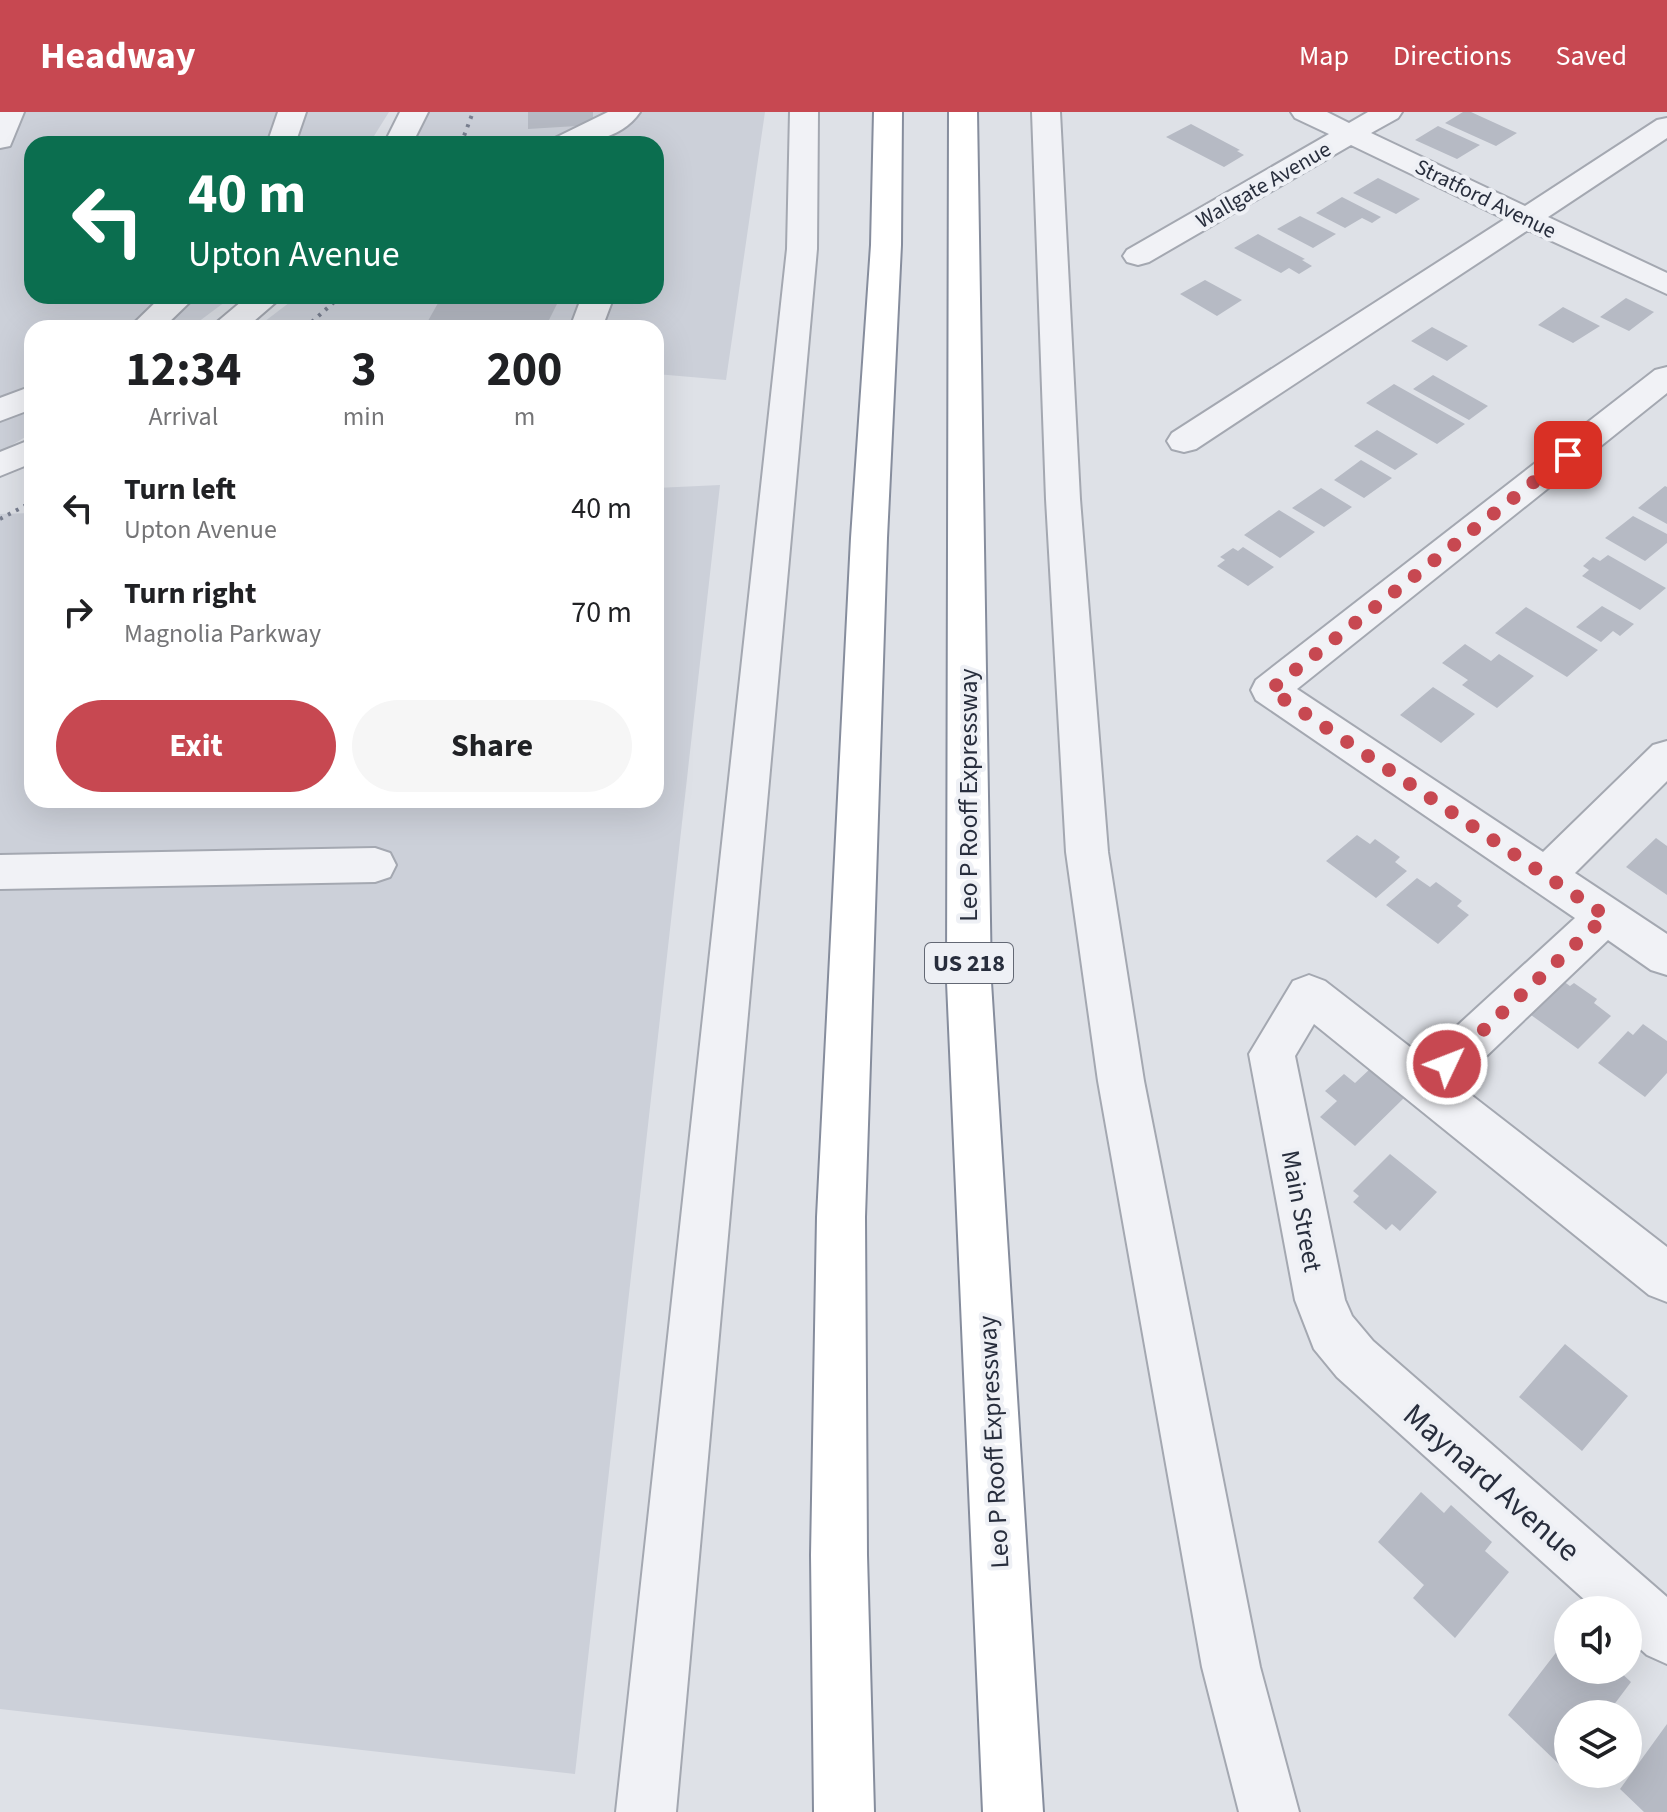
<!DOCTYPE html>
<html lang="en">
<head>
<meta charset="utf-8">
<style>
  body { margin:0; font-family:"Source Sans 3",sans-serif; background:#f6f6f6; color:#202124; height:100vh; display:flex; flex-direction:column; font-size:30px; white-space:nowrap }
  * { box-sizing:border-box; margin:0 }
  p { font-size:26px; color:#757577 }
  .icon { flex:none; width:44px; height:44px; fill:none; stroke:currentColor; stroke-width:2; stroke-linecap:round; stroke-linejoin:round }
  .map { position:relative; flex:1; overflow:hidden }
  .panel { position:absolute; left:24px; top:208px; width:640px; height:488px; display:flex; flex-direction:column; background:#fff; border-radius:24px; box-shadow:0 8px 32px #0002 }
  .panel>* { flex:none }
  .banner { position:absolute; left:24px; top:24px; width:640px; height:168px; border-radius:24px; box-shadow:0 8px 32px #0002; background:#0b6e4f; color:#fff; overflow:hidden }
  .fabs { position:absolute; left:1554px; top:1484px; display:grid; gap:16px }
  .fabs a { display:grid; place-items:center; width:88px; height:88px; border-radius:50%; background:#fff; box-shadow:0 8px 32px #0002; font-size:40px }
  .pin { position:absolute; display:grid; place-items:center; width:68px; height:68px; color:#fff; margin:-34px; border-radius:16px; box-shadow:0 4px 12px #0006 }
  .me { position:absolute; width:88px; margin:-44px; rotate:47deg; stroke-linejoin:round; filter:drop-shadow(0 0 6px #0008) }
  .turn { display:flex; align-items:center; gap:28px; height:168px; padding:0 32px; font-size:36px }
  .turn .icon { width:104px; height:104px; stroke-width:2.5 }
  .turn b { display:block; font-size:56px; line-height:68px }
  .eta { display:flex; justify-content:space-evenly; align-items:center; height:136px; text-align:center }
  .eta b { font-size:48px; font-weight:700; line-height:56px }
  .action { display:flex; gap:16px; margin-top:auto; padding:16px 32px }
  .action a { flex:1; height:92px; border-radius:48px; background:#c74851; color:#fff; font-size:32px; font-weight:700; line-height:92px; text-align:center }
  .action a+a { background:#f6f6f6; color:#202124 }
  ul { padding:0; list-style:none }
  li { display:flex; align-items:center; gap:24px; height:104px; padding:0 32px }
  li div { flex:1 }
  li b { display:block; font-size:30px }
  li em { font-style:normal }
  header { display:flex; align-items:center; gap:48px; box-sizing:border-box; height:112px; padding:0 40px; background:#c74851; color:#fff }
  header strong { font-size:38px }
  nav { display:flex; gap:44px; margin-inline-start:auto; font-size:28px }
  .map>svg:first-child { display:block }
  .built { fill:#ccd0d9 }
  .building { fill:#b6bac4 }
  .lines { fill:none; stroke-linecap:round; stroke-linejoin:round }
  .minor-casing { stroke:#a4a8b1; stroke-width:4 }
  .highway-casing { stroke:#868d9d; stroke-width:4 }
  .minor { fill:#f1f2f6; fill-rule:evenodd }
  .highway { fill:#fff; fill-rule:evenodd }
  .rail { stroke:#797f90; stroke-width:4; stroke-dasharray:3 6; stroke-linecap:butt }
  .route { stroke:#c74851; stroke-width:14; stroke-dasharray:0 25.2 }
  .labels { text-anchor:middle; stroke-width:8; stroke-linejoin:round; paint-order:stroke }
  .far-street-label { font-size:22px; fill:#282e3d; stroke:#eef0f5 }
  .shield { fill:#eef0f5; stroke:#636874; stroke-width:2 }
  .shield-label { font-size:24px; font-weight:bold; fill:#282e3d }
  .street-label { font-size:26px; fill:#282e3d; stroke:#eef0f5 }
  .near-street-label { font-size:32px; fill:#282e3d; stroke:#eef0f5 }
</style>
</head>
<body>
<header>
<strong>Headway</strong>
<nav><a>Map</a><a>Directions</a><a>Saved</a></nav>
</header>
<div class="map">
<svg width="1667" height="1700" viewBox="0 0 1667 1700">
  <rect width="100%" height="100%" fill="#dee1e7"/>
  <path class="built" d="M 0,0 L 389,0 L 369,32 L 32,32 L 32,184 L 233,184 L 190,216 L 32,216 L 32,321 L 0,340 Z
    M 429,0 L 765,0 L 726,268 L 656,262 L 656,216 L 256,216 L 298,184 L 656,184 L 656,32 L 411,32 Z
    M 720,373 L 575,1662 L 0,1597 L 0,402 L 32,401 L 32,688 L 656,688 L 656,376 Z"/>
  <path class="building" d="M 528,0 L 593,0 L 593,13 L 528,17 Z
    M 1463,0 L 1471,0 L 1517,21 L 1496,34 L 1445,11 Z
    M 1191,12 L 1240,38 L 1237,39 L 1244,43 L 1224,55 L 1166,25 Z
    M 1438,14 L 1480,33 L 1457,47 L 1415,28 Z
    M 1378,66 L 1420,87 L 1396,102 L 1353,81 Z
    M 1342,85 L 1381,105 L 1372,111 L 1362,106 L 1345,116 L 1316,101 Z
    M 1300,104 L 1336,122 L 1313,136 L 1277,117 Z
    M 1258,122 L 1305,147 L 1302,148 L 1312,154 L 1299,162 L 1289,156 L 1281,161 L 1234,136 Z
    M 1205,168 L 1242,188 L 1217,204 L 1180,182 Z
    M 442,184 L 561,184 L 545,216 L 424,216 Z
    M 1626,186 L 1654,200 L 1629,219 L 1600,205 Z
    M 1563,195 L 1600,214 L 1573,231 L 1538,213 Z
    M 1432,215 L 1468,234 L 1447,249 L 1411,229 Z
    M 1433,263 L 1488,294 L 1469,308 L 1413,277 Z
    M 1394,272 L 1465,312 L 1437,332 L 1366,291 Z
    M 1377,318 L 1418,342 L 1395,358 L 1354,334 Z
    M 1361,348 L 1392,366 L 1364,386 L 1334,368 Z
    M 1665,374 L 1667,375 L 1667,412 L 1638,396 Z
    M 1321,376 L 1352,395 L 1324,415 L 1292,396 Z
    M 1279,398 L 1315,420 L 1280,446 L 1244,423 Z
    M 1633,404 L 1667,422 L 1667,431 L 1645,449 L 1605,426 Z
    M 1243,435 L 1274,455 L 1248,474 L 1217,454 L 1225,448 L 1220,445 L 1233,436 L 1238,439 Z
    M 1608,443 L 1666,476 L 1640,498 L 1582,464 L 1589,458 L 1583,454 L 1593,445 L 1600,449 Z
    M 1602,494 L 1634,512 L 1620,524 L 1613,519 L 1601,530 L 1576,515 Z
    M 1526,495 L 1598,538 L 1567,565 L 1495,521 Z
    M 1465,532 L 1491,549 L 1499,542 L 1534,564 L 1497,596 L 1462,573 L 1468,568 L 1442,551 Z
    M 1433,575 L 1475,602 L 1441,631 L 1400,603 Z
    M 1357,723 L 1370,732 L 1375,727 L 1400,745 L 1395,750 L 1407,759 L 1376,786 L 1326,749 Z
    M 1656,726 L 1667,734 L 1667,783 L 1626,755 Z
    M 1417,766 L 1430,775 L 1436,770 L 1462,789 L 1457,794 L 1469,803 L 1438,832 L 1386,793 Z
    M 1553,862 L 1570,874 L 1574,871 L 1597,887 L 1594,891 L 1611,904 L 1578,937 L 1520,895 Z
    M 1643,912 L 1667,929 L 1667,961 L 1645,985 L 1598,951 L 1628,919 L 1633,923 Z
    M 1371,956 L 1406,984 L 1355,1034 L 1320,1005 L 1337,989 L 1325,979 L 1344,962 L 1355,971 Z
    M 1390,1042 L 1437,1080 L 1400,1119 L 1392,1112 L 1386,1118 L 1353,1090 L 1359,1084 L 1353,1079 Z
    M 1565,1232 L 1628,1284 L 1582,1339 L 1519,1285 Z
    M 1421,1380 L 1444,1401 L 1451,1393 L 1492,1430 L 1485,1439 L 1509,1460 L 1455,1526 L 1413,1486 L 1424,1473 L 1378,1430 Z
    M 1568,1525 L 1568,1558 L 1618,1558 L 1631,1570 L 1607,1602 L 1568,1602 L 1568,1654 L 1565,1658 L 1508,1603 Z
    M 1667,1612 L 1667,1700 L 1644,1700 L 1620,1677 Z"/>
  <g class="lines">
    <defs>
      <path id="minor" d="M 0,0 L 24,0 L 10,34 L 0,36 Z
        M 278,0 L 306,0 L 295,32 L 267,32 Z
        M 400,0 L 428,0 L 412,32 L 384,32 Z
        M 608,0 L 640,0 C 620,29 583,32 551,32 L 555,26 Z
        M 790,0 L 818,0 L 817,137 L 676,1700 L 616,1700 L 787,137 Z
        M 1032,0 L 1060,0 L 1080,387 L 1108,740 L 1144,969 L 1260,1555 L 1299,1700 L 1239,1700 L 1202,1555 L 1098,969 L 1066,740 L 1046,387 Z
        M 1291,0 L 1327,0 L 1349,11 L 1368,0 L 1402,0 L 1398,6 L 1371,21 L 1525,94 L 1657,8 L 1667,6 L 1667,26 L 1548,105 L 1667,161 L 1667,182 L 1528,118 L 1196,337 L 1184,340 L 1172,337 L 1167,329 L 1172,321 L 1505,107 L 1351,33 L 1149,150 L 1138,153 L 1127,150 L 1123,144 L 1127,138 L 1329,22 L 1295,6 Z
        M 162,184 L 196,184 L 163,216 L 129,216 Z
        M 248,184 L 283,184 L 246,216 L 210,216 Z
        M 582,184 L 614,184 L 602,216 L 570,216 Z
        M 1667,255 L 1667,281 L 1297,577 L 1543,740 L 1653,633 L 1667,629 L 1667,669 L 1575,761 L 1667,822 L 1667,863 L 1651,858 L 1608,828 L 1457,972 L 1667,1135 L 1667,1190 L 1649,1183 L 1314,912 L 1295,944 L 1345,1188 L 1352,1204 L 1373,1229 L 1667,1485 L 1667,1552 L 1647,1543 L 1628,1526 L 1628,1498 L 1596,1498 L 1337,1265 L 1314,1237 L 1295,1188 L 1249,942 L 1293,869 L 1309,863 L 1325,869 L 1423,945 L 1575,806 L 1256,588 L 1251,578 L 1256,568 L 1655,258 Z
        M 32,274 L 32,297 L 0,309 L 0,286 Z
        M 32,327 L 32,351 L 0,364 L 0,340 Z
        M 375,736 L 390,741 L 396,753 L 390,765 L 375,770 L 0,777 L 0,743 Z"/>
      <path id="highway" d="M 874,0 L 902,0 L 901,133 L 887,426 L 865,1105 L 867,1443 L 874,1700 L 814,1700 L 811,1443 L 817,1105 L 851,426 L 871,133 Z
        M 949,0 L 977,0 L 991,870 L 1043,1700 L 983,1700 L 947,870 Z"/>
    </defs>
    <use href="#minor" class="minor-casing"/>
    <use href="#highway" class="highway-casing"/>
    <use href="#minor" class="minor"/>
    <use href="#highway" class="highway"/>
    <path class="rail" d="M 461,32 L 473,0
      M 305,216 L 341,184
      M 0,407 L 32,390"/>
  </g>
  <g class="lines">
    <path class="route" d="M 1447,952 L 1606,804 L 1270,578 L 1568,343"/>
  </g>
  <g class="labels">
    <g class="far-street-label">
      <text transform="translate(1263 72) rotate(-30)" y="8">Wallgate Avenue</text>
      <text transform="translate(1486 86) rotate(26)" y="8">Stratford Avenue</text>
    </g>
    <rect class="shield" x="925" y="831" width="88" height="40" rx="6"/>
    <g class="shield-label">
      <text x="969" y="859">US 218</text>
    </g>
    <g class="street-label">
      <text transform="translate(968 683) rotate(-90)" y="9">Leo P Rooff Expressway</text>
      <text transform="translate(1302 1099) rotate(79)" y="9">Main Street</text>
      <text transform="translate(993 1330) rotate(-93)" y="9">Leo P Rooff Expressway</text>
    </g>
    <g class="near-street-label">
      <text transform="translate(1492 1370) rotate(41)" y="11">Maynard Avenue</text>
    </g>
  </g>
</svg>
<div class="fabs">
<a><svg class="icon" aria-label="sound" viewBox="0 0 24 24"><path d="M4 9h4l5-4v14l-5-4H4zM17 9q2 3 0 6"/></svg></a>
<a><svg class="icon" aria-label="layers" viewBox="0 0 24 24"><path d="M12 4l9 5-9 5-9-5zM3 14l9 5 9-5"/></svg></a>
</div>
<div class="pin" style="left:1568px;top:343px;background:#d93025"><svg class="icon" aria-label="arrive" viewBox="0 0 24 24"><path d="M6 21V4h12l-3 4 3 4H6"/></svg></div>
<svg class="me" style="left:1447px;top:952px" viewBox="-20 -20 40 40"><circle r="17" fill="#c74851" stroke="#fff" stroke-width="3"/><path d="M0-11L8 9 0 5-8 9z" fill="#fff"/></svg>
<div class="banner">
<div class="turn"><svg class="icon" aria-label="left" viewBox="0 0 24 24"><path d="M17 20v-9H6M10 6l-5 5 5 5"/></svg><div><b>40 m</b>Upton Avenue</div></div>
</div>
<section class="panel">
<div class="eta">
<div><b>12:34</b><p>Arrival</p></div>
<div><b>3</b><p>min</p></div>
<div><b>200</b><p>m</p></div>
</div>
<ul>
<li><svg class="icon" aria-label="left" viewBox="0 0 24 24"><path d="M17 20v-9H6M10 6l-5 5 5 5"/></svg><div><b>Turn left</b><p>Upton Avenue</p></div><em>40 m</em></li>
<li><svg class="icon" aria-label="right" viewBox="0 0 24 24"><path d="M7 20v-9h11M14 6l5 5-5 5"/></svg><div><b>Turn right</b><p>Magnolia Parkway</p></div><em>70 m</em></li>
</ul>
<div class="action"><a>Exit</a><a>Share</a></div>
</section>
</div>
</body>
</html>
